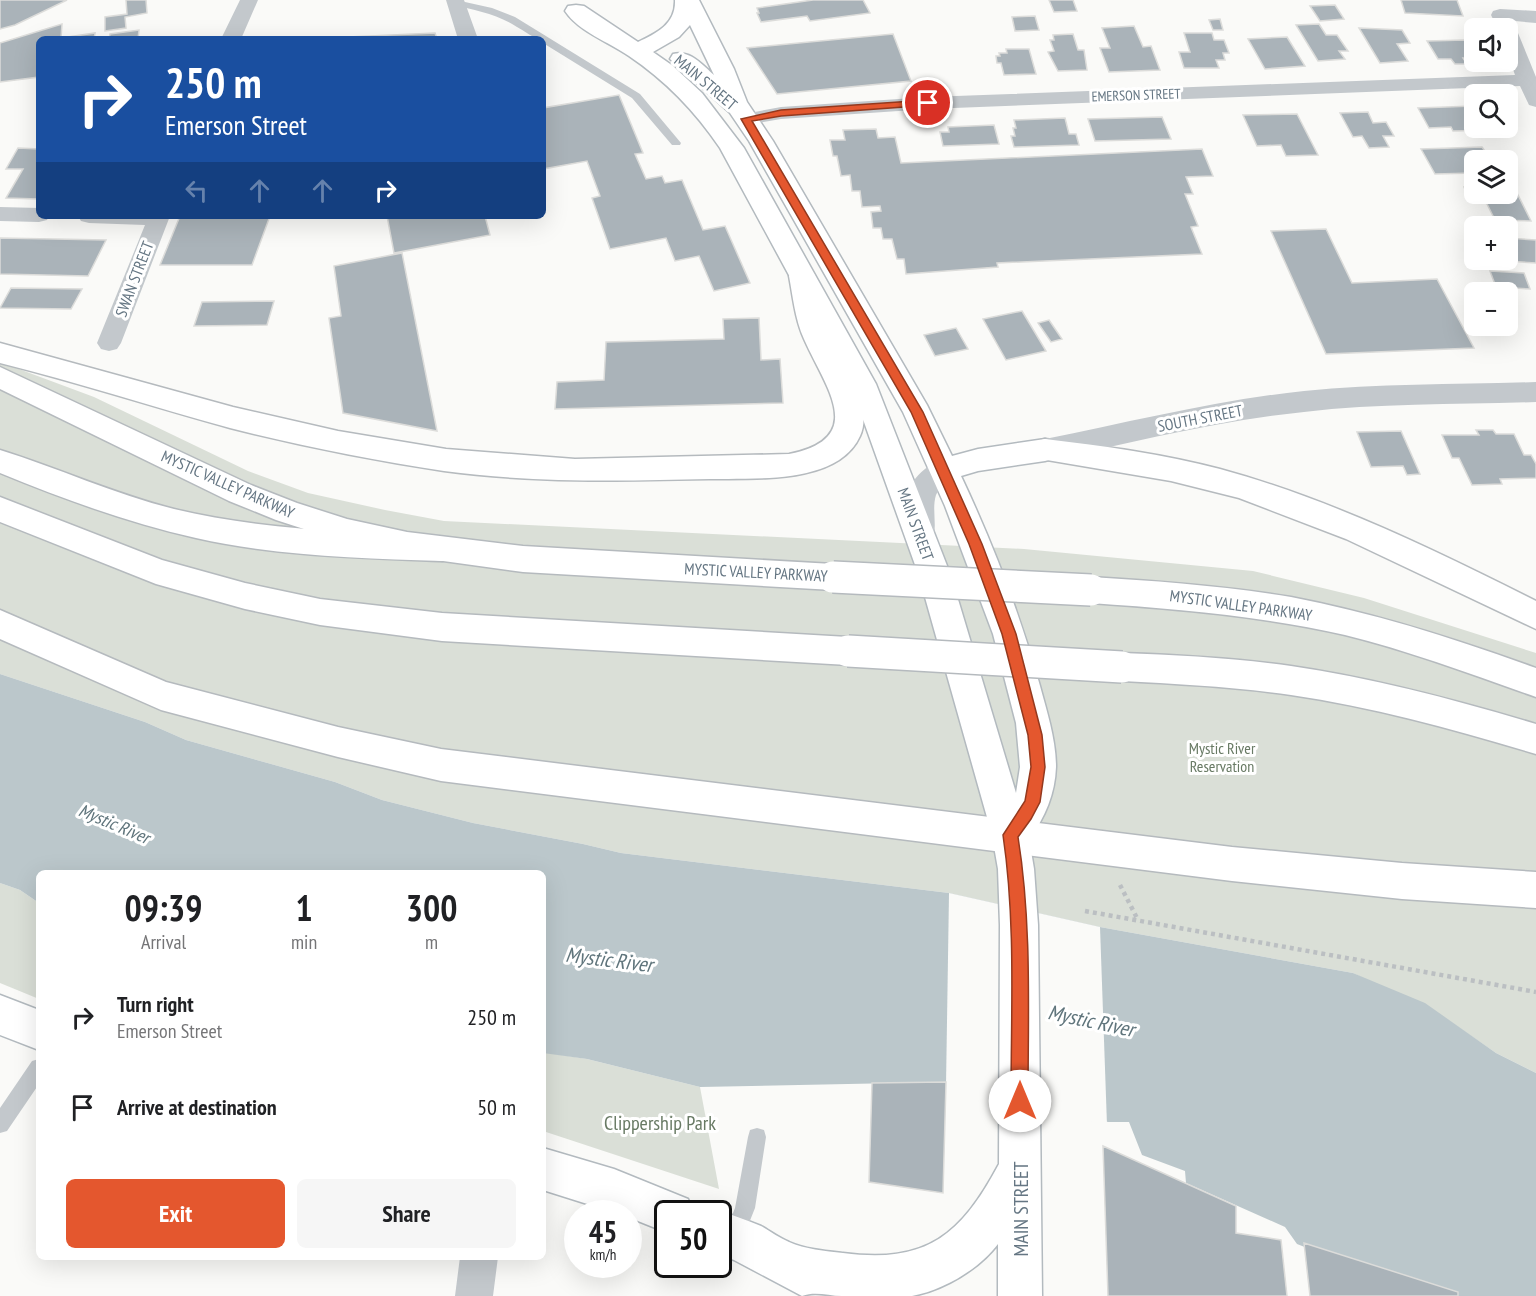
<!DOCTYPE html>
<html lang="en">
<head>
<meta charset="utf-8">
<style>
  body { margin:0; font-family:"PT Sans Narrow",sans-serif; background:#f6f6f6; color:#202124; height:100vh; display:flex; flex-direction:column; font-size:22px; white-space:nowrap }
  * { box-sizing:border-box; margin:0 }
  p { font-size:20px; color:#757577 }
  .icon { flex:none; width:33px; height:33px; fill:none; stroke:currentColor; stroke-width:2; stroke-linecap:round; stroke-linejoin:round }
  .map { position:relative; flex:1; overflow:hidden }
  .drawer { position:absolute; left:36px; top:870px; width:510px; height:390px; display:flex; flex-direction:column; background:#fff; border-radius:9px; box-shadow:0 6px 24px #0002 }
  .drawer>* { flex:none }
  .banner { position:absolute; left:36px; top:36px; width:510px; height:183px; border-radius:9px; box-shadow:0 6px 24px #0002; background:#1a4fa0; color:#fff; overflow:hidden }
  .buttons { position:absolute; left:1464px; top:18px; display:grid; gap:12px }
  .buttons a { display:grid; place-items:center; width:54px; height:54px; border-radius:9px; background:#fff; box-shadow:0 6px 24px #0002; font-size:30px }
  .speed { position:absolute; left:564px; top:1200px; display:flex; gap:12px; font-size:30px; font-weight:700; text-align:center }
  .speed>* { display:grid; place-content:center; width:78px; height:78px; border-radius:50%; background:#fff; box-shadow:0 6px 24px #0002; line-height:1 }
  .speed small { font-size:15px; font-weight:400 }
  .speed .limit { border:3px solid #111; border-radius:9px; background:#fff; color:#111 }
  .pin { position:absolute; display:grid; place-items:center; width:51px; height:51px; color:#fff; margin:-26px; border:3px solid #fff; border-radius:50%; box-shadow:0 2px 6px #0007 }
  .me { position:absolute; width:66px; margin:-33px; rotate:0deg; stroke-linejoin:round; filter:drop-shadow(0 0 4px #0008) }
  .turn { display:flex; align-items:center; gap:21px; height:126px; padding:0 30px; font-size:27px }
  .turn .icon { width:78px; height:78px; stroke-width:2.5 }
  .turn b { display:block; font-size:42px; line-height:51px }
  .lanes { display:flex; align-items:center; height:57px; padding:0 30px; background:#0003; justify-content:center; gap:30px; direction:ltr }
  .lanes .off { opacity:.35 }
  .eta { display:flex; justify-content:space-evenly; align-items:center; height:102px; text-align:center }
  .eta b { font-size:36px; font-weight:700; line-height:42px }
  .button { display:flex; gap:12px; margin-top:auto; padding:12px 30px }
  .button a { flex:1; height:69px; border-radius:9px; background:#e4572e; color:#fff; font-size:24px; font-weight:700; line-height:69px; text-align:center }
  .button a+a { background:#f6f6f6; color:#202124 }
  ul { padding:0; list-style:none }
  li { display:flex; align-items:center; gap:18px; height:90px; padding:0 30px }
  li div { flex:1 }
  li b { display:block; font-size:22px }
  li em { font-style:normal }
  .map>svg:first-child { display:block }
  .green { fill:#dadfd7 }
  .water { fill:#bbc7cb }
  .pier { fill:#fafaf8 }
  .building { fill:#aab3b9; stroke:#dcdcda; stroke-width:1.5 }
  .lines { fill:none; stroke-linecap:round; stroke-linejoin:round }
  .secondary-casing { stroke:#b3babf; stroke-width:3 }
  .primary-casing { stroke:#b5babe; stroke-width:3 }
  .motorway-casing { stroke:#b4b9bd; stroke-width:3 }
  .path { stroke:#bbbfc2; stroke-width:4.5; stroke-dasharray:4 4; stroke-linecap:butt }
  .service { fill:#c3c8cc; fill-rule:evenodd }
  .minor { fill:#c3c8cc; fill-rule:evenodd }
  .tertiary { fill:#c3c8cc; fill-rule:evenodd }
  .secondary { fill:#fff; fill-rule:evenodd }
  .primary { fill:#fff; fill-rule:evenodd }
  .motorway { fill:#fff; fill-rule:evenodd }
  .primary-bridge-casing { stroke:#b5babe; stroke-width:34; stroke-linecap:butt }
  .primary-bridge { stroke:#fff; stroke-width:31 }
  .route { fill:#e4572e; stroke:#94391e; stroke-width:1.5 }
  .labels { text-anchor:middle; stroke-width:6; stroke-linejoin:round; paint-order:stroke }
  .far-street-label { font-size:14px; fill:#657683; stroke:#fff }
  .street-label { font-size:16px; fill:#657683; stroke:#fff }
  .park-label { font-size:16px; fill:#687a64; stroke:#fff }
  .water-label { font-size:18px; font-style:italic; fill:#60757c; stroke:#fff }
  .near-park-label { font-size:20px; fill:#687a64; stroke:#fff }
  .near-street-label { font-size:20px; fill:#657683; stroke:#fff }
  .near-water-label { font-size:21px; font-style:italic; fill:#60757c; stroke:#fff }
</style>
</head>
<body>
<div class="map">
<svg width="1536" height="1296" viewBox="0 0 1536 1296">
  <rect width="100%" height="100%" fill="#fafaf8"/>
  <path class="green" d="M 0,362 L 94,397 L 248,471 L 308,493 L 385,510 L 444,521 L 1024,549 L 1253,571 L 1364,598 L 1536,653 L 1536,1073 L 1496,1053 L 1448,1020 L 1353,973 L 1100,927 L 949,893 L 621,853 L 583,844 L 473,823 L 382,800 L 335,782 L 186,740 L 145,722 L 0,674 Z
    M 0,883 L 20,890 L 39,903 L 39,999 L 0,983 Z
    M 543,1052 L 587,1059 L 700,1087 L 719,1189 L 543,1131 Z"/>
  <path class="water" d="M 0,674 L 145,722 L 186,740 L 335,782 L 382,800 L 473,823 L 583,844 L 621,853 L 949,893 L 1100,927 L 1353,973 L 1425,1003 L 1496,1053 L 1536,1073 L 1536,1296 L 1430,1296 L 1297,1244 L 1285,1227 L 1186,1183 L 1185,1171 L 1142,1155 L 1129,1122 L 1108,1122 L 946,1082 L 700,1087 L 587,1059 L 543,1053 L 543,873 L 39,873 L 39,903 L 20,890 L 0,883 Z"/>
  <path class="pier" d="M 949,893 L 1100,927 L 1107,1125 L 946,1085 Z"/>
  <path class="building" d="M 0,0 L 67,0 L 15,25 L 0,29 Z
    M 126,0 L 146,0 L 147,13 L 125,17 L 126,28 L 105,31 L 105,17 L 127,14 Z
    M 813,0 L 863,0 L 870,13 L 810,21 L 807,16 L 761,22 L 757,13 L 759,13 L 757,8 Z
    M 1049,0 L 1073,0 L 1077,11 L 1054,12 Z
    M 1401,0 L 1457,0 L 1463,16 L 1405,13 Z
    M 1335,5 L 1344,19 L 1320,21 L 1310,6 Z
    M 1035,16 L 1039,30 L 1015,31 L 1012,17 Z
    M 1220,19 L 1223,30 L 1213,30 L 1209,20 Z
    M 62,24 L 61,38 L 95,33 L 94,39 L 39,39 L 39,77 L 0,82 L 0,43 Z
    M 1319,24 L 1326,35 L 1337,35 L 1348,51 L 1339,51 L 1345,59 L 1318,61 L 1296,25 Z
    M 1134,26 L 1143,47 L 1151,46 L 1160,70 L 1109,72 L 1100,48 L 1110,48 L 1102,28 Z
    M 1359,28 L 1402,30 L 1410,43 L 1397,44 L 1408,61 L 1380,63 Z
    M 139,30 L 138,39 L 109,39 L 110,34 Z
    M 435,33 L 437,39 L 304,39 Z
    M 1184,33 L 1212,33 L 1214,40 L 1224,40 L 1229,53 L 1223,53 L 1225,60 L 1216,60 L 1219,68 L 1184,68 L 1179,52 L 1190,52 Z
    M 893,34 L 911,81 L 777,94 L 747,48 Z
    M 1073,34 L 1078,50 L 1084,50 L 1087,70 L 1058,71 L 1048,52 L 1054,51 L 1050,40 L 1054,40 L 1053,35 Z
    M 1287,37 L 1305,66 L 1265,69 L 1248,39 Z
    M 1465,40 L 1474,58 L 1463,58 L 1467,64 L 1455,64 L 1451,59 L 1438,59 L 1427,41 Z
    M 1006,49 L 1029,49 L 1036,74 L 1004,75 L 1001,63 L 997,63 L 996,56 L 1000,56 L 999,53 L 1007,53 Z
    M 619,95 L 643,153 L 635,154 L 646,179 L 662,176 L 665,183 L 682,180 L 703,230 L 725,226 L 750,283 L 714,291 L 699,256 L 675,261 L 666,238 L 610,249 L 592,198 L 600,196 L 587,161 L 543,169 L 543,108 Z
    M 1474,106 L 1474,128 L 1490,128 L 1492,130 L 1453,131 L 1451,127 L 1429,128 L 1418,108 Z
    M 1368,112 L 1373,123 L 1386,122 L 1394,136 L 1383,136 L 1389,147 L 1369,148 L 1362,136 L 1353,137 L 1340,113 Z
    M 1297,114 L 1318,155 L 1286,156 L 1281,145 L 1257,146 L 1243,115 Z
    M 1162,117 L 1171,139 L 1095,141 L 1088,119 Z
    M 1065,118 L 1069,134 L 1076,134 L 1079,145 L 1014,147 L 1011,136 L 1015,136 L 1013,128 L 1016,128 L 1014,120 Z
    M 994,125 L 999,144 L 943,146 L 940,132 L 949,132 L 948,127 Z
    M 876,129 L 878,138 L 895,137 L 901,163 L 1202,149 L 1213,176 L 1186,177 L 1193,194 L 1185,194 L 1198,226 L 1191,227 L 1202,254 L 997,263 L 998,267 L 906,274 L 904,259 L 897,259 L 892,239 L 883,239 L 881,228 L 873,228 L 871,212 L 881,211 L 880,206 L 862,207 L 860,191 L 852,191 L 850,175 L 841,176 L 837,156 L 833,156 L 830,140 L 845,140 L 843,130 Z
    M 1482,147 L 1491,160 L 1474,160 L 1474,173 L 1435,174 L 1421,149 Z
    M 18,148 L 39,149 L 39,199 L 6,198 L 23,169 L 6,169 Z
    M 1508,181 L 1511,181 L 1531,221 L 1495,220 L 1485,200 L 1469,199 L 1464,187 L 1474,187 L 1474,194 L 1508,194 Z
    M 180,216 L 270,216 L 252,265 L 160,265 Z
    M 387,216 L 485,216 L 490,235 L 394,253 Z
    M 1326,229 L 1352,283 L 1437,279 L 1474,348 L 1326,354 L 1271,231 Z
    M 0,238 L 106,240 L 88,276 L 0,274 Z
    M 1508,238 L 1536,240 L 1536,263 L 1493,260 L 1508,260 Z
    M 402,253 L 437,431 L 343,413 L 329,318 L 341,316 L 334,266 Z
    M 1490,271 L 1524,273 L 1530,289 L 1496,287 Z
    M 11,288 L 82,289 L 71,309 L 0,308 Z
    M 274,301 L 267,325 L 194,326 L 202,302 Z
    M 1022,311 L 1046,351 L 1006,360 L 983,319 Z
    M 759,318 L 761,360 L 780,359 L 783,403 L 555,409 L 557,382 L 604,380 L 606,342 L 724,339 L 723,319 Z
    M 1049,320 L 1062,339 L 1051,342 L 1038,323 Z
    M 956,328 L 968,349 L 935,356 L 924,335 Z
    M 1476,430 L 1493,430 L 1496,434 L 1514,434 L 1524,455 L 1531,455 L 1536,464 L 1536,478 L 1500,479 L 1502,484 L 1472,485 L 1459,458 L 1452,458 L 1442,435 L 1479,435 Z
    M 1401,431 L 1420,474 L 1407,475 L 1403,466 L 1371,467 L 1357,432 Z
    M 946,1082 L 943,1193 L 869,1182 L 872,1083 Z
    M 1103,1146 L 1236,1206 L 1236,1233 L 1281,1240 L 1287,1296 L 1108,1296 Z
    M 1304,1243 L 1458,1292 L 1458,1296 L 1310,1296 Z"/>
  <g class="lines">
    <defs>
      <path id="secondary" d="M 675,0 L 699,0 L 734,69 L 747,102 L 773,141 L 927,405 L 952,456 L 978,449 L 1045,439 L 1055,442 L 1060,450 L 1055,458 L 1045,461 L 978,471 L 961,476 C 993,544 1020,614 1040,686 C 1047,712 1056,740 1056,767 C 1055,794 1045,818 1029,839 L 1034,869 L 1038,925 L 1042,1296 L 998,1296 L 998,1244 C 979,1269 944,1290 912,1296 C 890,1296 865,1296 842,1296 C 828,1296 816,1291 802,1296 L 734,1260 L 718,1254 L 718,1214 L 710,1214 L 718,1210 C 732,1215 747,1220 761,1226 C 770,1231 779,1238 789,1242 C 805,1249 825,1251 843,1253 C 927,1264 961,1235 999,1164 L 1000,925 L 998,869 L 992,835 L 919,576 L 864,422 L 848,384 L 720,148 C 695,111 666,81 629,56 C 609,42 579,32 565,11 L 568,6 L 576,5 L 584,6 L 638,42 C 657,33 676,24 675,0 ZM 690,25 L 714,75 C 702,65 691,50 673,54 L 670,59 L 730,113 L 749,141 L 903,412 L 945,506 L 993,634 L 1016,723 L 1020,767 L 1016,793 L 951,576 L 876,384 L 744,148 L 702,93 L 673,66 L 653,52 L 679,37 Z
        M 0,995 L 39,1010 L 39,1050 L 0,1035 Z
        M 543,1148 L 614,1169 L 688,1199 L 694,1214 L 668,1214 L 668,1233 L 628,1217 L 628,1214 L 619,1214 L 543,1190 Z"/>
      <path id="primary" d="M 802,267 L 811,270 L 815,276 C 819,293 821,311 827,328 C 838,358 875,404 860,436 C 838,485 754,478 710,479 C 620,481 533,483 444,471 C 372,460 301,446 230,428 C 153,407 77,382 0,363 L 0,343 L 233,407 L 338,431 L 446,449 L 575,459 L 789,454 C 869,438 825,387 804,339 C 795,319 793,297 789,276 L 793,270 Z
        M 0,367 L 251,485 L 297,503 L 347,519 L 407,532 L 523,546 L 833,564 L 844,568 L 849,577 L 844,586 L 833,590 L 523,572 L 407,556 L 347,543 L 276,520 L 229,501 L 0,389 Z
        M 1045,439 C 1104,446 1163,454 1220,469 C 1330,499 1435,550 1536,601 L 1536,629 L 1346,539 L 1239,498 L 1171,481 L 1035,458 L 1030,450 L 1035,442 Z
        M 0,497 L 162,560 L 245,583 L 320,599 L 442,613 L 848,637 L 860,641 L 865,651 L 860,661 L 848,665 L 442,641 L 320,625 L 245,609 L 156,584 L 0,522 Z
        M 1091,577 C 1158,581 1225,586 1291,597 C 1375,613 1456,639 1536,668 L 1536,697 C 1473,675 1410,651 1345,635 C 1261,616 1176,609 1091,603 L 1080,599 L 1075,590 L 1080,581 Z
        M 0,610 L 166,682 L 338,727 L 441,749 L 1232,847 L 1402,863 L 1536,872 L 1536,908 L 1402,899 L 1232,881 L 441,781 L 338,757 L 161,710 L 0,639 Z
        M 1122,653 C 1178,655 1235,658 1291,666 C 1374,678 1456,700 1536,724 L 1536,754 C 1456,730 1374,707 1291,695 C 1235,687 1179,684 1122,681 L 1110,677 L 1105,667 L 1110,657 Z"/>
      <path id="motorway" d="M 0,450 C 58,468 114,494 174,509 C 261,530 352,532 442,537 L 453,540 L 458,549 L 453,558 L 442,561 C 360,558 276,556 196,538 C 129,523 63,499 0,473 Z"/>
    </defs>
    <use href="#secondary" class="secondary-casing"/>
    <use href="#primary" class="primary-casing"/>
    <use href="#motorway" class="motorway-casing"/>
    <path class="path" d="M 1120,885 L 1138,920
      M 1085,911 L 1536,992"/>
    <path class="service" d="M 456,0 L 492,8 L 515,17 L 640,94 L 681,143 L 680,145 L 672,145 L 632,98 L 543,43 L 543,39 C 533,39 525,31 517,27 C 497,14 475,10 453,5 L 451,3 Z
      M 39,1059 L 39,1084 L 7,1131 L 0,1133 L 0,1108 L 32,1061 Z
      M 757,1128 L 764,1130 L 766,1137 L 755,1208 L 741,1243 L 734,1246 L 727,1243 L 724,1236 L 735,1208 L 748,1137 L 750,1130 Z"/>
    <path class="minor" d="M 240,0 L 258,0 L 241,39 L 221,39 Z
      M 446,0 L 464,0 L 478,39 L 458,39 Z
      M 1500,9 L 1536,11 L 1536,23 L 1493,19 L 1491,15 L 1493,11 Z
      M 1508,27 L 1515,29 L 1518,33 L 1536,77 L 1536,107 L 1529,105 L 1520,86 L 928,109 L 781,119 L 746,125 L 739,123 L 736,119 L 739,115 L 781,107 L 928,97 L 1515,75 L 1508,55 L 1508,28 L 1503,28 Z
      M 0,207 L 39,208 L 39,216 L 49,216 L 47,220 L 39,222 L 0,221 Z
      M 78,216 L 170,216 L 121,343 L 117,349 L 109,351 L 101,349 L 97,343 L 145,225 L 89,223 L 81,221 Z
      M 460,1257 L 498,1257 L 493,1296 L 455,1296 Z"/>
    <path class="tertiary" d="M 1536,382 L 1536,402 C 1459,405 1381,403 1304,412 C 1216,421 1131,443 1045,461 L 1035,458 L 1030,450 L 1035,442 L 1045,439 C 1131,422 1217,400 1304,391 C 1381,383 1459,385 1536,382 Z
      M 944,459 L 955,462 L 959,470 C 953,480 940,484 936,495 C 931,511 939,528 931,543 L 920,546 L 909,543 C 892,510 910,469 944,459 Z"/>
    <use href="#secondary" class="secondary"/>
    <use href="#primary" class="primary"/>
    <use href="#motorway" class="motorway"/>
    <defs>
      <path id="primary-bridge" d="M 833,577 L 1091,590
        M 848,651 L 1122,667"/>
    </defs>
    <use href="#primary-bridge" class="primary-bridge-casing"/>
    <use href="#primary-bridge" class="primary-bridge"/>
  </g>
  <path class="route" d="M 928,100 L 931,101 L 931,105 L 781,116 L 752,121 L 923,412 L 982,544 L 1016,634 L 1042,735 L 1045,767 L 1040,802 L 1031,819 L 1018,837 C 1032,924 1028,1013 1028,1101 L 1026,1107 L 1020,1110 L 1014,1107 L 1011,1101 C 1011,1013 1016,923 1003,835 L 1025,801 L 1031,767 L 1028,735 L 1002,634 L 969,544 L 911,412 L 741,119 L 781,110 Z"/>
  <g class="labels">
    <g class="far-street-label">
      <text transform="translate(1136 95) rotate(-2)" y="5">EMERSON STREET</text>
    </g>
    <g class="street-label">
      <text transform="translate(706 82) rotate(40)" y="6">MAIN STREET</text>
      <text transform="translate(134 279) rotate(-69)" y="6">SWAN STREET</text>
      <text transform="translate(1200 418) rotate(-11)" y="6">SOUTH STREET</text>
      <text transform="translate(228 484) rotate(24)" y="6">MYSTIC VALLEY PARKWAY</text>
      <text transform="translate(916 524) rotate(70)" y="6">MAIN STREET</text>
      <text transform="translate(756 572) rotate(3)" y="6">MYSTIC VALLEY PARKWAY</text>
      <text transform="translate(1241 605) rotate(8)" y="6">MYSTIC VALLEY PARKWAY</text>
    </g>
    <g class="park-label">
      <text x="1222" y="754">Mystic River<tspan x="1222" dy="18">Reservation</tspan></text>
    </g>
    <g class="water-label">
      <text transform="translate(114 824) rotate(23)" y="6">Mystic River</text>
    </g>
    <g class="near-park-label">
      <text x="660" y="1130">Clippership Park</text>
    </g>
    <g class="near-street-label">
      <text transform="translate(1021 1209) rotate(-90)" y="7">MAIN STREET</text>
    </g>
    <g class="near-water-label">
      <text transform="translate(609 960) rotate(7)" y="7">Mystic River</text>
      <text transform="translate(1091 1021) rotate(12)" y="7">Mystic River</text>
    </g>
  </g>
</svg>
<div class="buttons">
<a><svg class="icon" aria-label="sound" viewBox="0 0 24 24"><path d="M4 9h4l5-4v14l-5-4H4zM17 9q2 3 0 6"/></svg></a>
<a><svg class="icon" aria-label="search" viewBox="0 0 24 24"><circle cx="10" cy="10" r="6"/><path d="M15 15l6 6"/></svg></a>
<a><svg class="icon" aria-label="layers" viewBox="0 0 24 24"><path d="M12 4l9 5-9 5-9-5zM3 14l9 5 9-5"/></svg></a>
<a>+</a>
<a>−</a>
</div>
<div class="speed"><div>45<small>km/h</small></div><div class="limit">50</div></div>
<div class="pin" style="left:928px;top:103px;background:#d93025"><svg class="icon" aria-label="arrive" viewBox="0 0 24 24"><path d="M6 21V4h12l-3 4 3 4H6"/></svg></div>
<svg class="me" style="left:1020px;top:1101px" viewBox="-20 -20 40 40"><circle r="19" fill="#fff"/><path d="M0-13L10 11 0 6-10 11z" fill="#e4572e"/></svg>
<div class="banner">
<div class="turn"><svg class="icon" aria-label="right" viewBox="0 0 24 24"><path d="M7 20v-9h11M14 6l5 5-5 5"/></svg><div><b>250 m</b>Emerson Street</div></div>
<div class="lanes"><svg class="icon off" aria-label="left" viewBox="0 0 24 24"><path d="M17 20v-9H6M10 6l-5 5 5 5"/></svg><svg class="icon off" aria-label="ahead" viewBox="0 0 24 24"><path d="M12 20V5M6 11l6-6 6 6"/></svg><svg class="icon off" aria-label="ahead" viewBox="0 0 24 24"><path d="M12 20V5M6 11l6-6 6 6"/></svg><svg class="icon" aria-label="right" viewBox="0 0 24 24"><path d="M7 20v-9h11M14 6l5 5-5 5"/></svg></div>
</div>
<section class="drawer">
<div class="eta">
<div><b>09:39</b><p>Arrival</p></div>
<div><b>1</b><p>min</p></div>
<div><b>300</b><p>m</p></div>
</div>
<ul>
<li><svg class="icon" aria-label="right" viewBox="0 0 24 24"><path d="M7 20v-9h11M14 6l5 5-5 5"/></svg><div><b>Turn right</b><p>Emerson Street</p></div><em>250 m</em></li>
<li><svg class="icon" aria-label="arrive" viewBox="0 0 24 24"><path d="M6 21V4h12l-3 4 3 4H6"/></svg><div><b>Arrive at destination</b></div><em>50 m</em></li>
</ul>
<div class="button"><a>Exit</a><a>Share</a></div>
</section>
</div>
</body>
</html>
